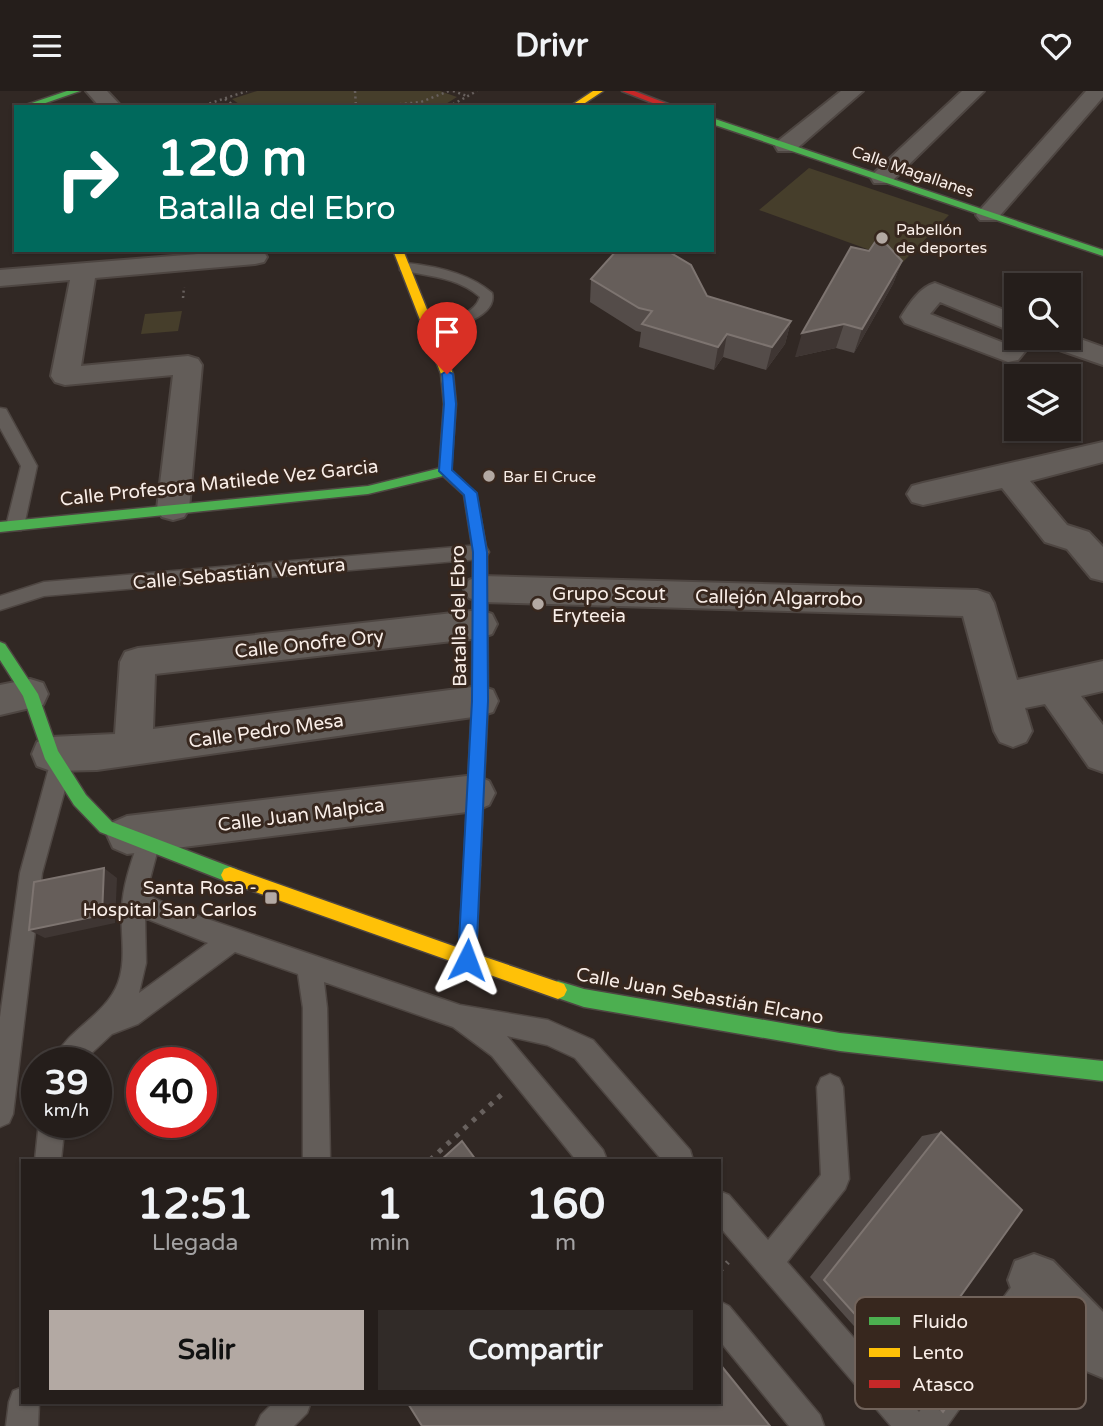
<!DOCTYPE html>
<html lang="es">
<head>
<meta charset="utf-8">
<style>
  body { margin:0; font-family:"Varela Round",sans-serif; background:#312b28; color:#f1f3f6; height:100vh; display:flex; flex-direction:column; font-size:26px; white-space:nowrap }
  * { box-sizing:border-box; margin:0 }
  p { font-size:23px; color:#a3a2a3 }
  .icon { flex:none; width:38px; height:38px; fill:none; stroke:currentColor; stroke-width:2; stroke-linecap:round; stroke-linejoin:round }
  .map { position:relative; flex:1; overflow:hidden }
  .details { position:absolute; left:21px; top:1068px; width:700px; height:245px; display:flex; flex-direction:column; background:#251e1b; border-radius:0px; box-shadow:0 2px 5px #0004,0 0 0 2px #423c3a }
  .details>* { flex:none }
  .hud { position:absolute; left:14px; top:14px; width:700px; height:147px; border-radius:0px; box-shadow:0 2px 5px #0004,0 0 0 2px #423c3a; background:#00695c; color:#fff; overflow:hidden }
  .buttons { position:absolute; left:1004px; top:182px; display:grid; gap:14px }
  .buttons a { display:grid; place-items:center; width:77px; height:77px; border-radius:0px; background:#251e1b; box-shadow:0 2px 5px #0004,0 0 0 2px #423c3a; font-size:35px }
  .speed { position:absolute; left:21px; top:956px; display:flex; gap:14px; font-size:35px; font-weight:700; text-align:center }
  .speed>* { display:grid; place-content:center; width:91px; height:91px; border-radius:50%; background:#251e1b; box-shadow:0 2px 5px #0004,0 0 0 2px #423c3a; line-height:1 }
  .speed small { font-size:18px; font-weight:400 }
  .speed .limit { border:10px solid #d22; background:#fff; color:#111 }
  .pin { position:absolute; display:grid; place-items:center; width:60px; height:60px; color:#fff; margin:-72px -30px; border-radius:50% 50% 50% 0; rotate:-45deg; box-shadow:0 0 7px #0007 }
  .pin .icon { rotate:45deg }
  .me { position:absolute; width:77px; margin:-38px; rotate:3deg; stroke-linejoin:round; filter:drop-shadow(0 0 5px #0008) }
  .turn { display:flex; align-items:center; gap:24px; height:147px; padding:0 28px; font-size:32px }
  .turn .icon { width:91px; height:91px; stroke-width:2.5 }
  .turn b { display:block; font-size:49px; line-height:60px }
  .eta { display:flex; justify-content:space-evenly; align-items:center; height:119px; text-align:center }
  .eta b { font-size:42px; font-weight:700; line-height:49px }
  .primary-button { display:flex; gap:14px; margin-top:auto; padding:14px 28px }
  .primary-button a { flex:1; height:80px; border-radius:0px; background:#b3a9a3; color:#111; font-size:28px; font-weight:700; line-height:80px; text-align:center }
  .primary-button a+a { background:#312b28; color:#f1f3f6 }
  header { display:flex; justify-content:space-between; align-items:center; height:91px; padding:0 28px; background:#251e1b; font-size:32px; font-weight:700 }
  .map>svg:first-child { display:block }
  .green { fill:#463e2b }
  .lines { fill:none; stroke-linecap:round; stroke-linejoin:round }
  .lane-casing { stroke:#4e4642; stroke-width:3 }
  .street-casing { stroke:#4e4642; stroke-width:4 }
  .fast-casing { stroke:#4e4642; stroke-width:3 }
  .slow-casing { stroke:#4e4642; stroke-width:3 }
  .jam-casing { stroke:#4e4642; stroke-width:3 }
  .path-far1 { stroke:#68615e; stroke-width:2.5; stroke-dasharray:2 3.5; stroke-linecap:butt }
  .path { stroke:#68615e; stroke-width:5; stroke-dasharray:4.5 7; stroke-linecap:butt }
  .lane { fill:#635d59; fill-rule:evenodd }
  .street { fill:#635d59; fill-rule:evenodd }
  .fast { fill:#4caf50; fill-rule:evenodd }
  .slow { fill:#ffc107; fill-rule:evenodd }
  .jam { fill:#c62828; fill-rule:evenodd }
  .wall { fill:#544c49 }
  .shaded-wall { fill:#3f3633 }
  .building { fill:#665e5a; stroke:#7d7470; stroke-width:2 }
  .route { fill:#1a73e8; stroke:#114b97; stroke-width:2 }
  .poi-dot { fill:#b3a9a3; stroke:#37271e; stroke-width:2.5 }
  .labels { text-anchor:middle; stroke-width:6; stroke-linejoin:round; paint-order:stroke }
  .far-street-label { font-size:16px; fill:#f9eee8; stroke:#37271e }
  .far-poi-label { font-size:16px; fill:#f9eee8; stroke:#37271e; text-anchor:start }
  .street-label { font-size:19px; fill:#f9eee8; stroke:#37271e }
  .poi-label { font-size:19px; fill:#f9eee8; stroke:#37271e; text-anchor:start }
  .key { fill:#37271e; stroke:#71635b; stroke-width:2 }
  .key-label { font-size:19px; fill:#f9eee8 }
</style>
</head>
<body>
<header><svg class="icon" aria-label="menu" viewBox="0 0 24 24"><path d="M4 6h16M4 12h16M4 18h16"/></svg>Drivr<svg class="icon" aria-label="heart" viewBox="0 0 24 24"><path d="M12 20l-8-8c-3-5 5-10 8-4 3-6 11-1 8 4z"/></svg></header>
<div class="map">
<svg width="1103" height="1335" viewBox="0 0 1103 1335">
  <rect width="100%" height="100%" fill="#312824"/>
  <path class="green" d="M 257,0 L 440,0 L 457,6 L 441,16 L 243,16 L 232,8 Z
    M 809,77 L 949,124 L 903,171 L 759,119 Z
    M 182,220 L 178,240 L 141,243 L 145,223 Z"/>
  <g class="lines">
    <defs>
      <path id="lane" d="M 405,172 C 435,175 469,182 492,202 C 499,228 442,242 423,238 L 421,235 L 423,232 C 442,228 473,228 480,206 C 458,186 427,185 400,179 L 400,173 Z
        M 0,317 L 6,318 L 37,375 L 24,435 L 21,439 L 9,439 L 6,435 L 21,375 L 0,337 Z
        M 480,454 L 486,456 L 489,461 L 486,466 L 480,468 L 44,505 L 0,519 L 0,505 L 44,491 Z
        M 59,671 L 66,673 L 70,680 L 42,782 L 13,1023 L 9,1032 L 0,1036 L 0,926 L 20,782 L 48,680 L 52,673 Z
        M 148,744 L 156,747 L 159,754 L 146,803 L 175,817 L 460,914 L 548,929 L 593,949 L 690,1059 L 693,1069 L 662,1069 L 575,967 L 547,954 L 507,945 L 603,1059 L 607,1069 L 576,1069 L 492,965 L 453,936 L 324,891 L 327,917 L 330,1069 L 303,1069 L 303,917 L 298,883 L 235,861 L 138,933 L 112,943 L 82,971 L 53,971 C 65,939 105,926 118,892 C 127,868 120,842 122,817 C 123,795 130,775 137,754 L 140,747 ZM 145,827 L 208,852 L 139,902 L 146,872 Z
        M 830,983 L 839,987 L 843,996 L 849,1088 L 845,1098 L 787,1171 L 919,1321 L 1024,1179 L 1034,1175 L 1044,1179 L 1048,1189 L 1044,1199 L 947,1335 L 891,1335 L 719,1135 L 719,1100 L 729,1104 L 768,1149 L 821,1084 L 817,996 L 821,987 Z
        M 39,1031 L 65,1031 L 61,1069 L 35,1069 Z
        M 719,1210 L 729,1215 L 820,1324 L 824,1335 L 789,1335 L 719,1249 Z
        M 23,1296 L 23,1311 L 39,1311 L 38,1335 L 6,1335 L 9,1311 L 13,1300 Z
        M 274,1311 L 311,1311 L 307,1322 L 294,1335 L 256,1335 L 261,1324 Z"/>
      <path id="street" d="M 86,0 L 107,0 L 122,16 L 100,16 Z
        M 841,0 L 863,0 L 794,60 L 778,60 L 775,55 L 778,50 Z
        M 962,0 L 984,0 L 890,92 L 874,92 L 871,87 L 874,82 Z
        M 1086,0 L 1103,0 L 1103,6 L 996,129 L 980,129 L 976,124 L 980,119 Z
        M 247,159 L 264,161 L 267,166 L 264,171 L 255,173 L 95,187 L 81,275 L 188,265 L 198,268 L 202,274 L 189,418 L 184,426 L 173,429 L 162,426 L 157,418 L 173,284 L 65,294 L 55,291 L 51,285 L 70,189 L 0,195 L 0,179 Z
        M 935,192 L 1017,224 L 1017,247 L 1036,247 L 1018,269 L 1008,271 L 905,232 L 901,226 C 909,213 920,196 935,192 ZM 940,211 L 1008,239 L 1016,241 L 1004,252 L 930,223 Z
        M 1069,244 L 1103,256 L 1103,274 L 1042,253 L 1039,247 L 1069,247 Z
        M 1103,351 L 1103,371 L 1030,390 L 1067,434 L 1089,441 L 1103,456 L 1103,490 L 1091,487 L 1067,458 L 1045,451 L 1002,397 L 923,414 L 912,411 L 907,403 L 912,395 L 923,392 Z
        M 481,485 L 977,499 L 989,503 L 994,512 L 1017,589 L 1103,570 L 1103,600 L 1081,605 L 1103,634 L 1103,681 L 1089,676 L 1045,613 L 1025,617 L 1032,640 L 1026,651 L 1013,656 L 1000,651 L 994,640 L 963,525 L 481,511 L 469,507 L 464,498 L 469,489 Z
        M 480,519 L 492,523 L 497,533 L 492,543 L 480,547 L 155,583 L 153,638 L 480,595 L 493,599 L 498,610 L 493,621 L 480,625 L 97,679 L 51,680 L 37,675 L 32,663 L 37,651 L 51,646 L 115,643 L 120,571 L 125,561 L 138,557 Z
        M 30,588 L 43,592 L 48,603 L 43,614 L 0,624 L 0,594 Z
        M 475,684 L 489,690 L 495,702 L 489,714 L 475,720 L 127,763 L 113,757 L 107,744 L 113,731 L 127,725 Z
        M 1034,1163 L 1053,1170 L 1103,1221 L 1103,1287 L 1084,1279 L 1015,1208 L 1008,1189 L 1015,1170 Z"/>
      <path id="fast" d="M 67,0 L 80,0 L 34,16 L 20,16 Z
        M 712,27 L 1103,159 L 1103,165 L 712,33 Z
        M 445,376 L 476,402 L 487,461 L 488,610 L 480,774 L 478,780 L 472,782 L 466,780 L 464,774 L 472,610 L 473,461 L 464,404 L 443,385 L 368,403 L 0,441 L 0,431 L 368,395 Z
        M 0,551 L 5,553 L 38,603 L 58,660 L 86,704 L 112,731 L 236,778 L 239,784 L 236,790 L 230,792 L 100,741 L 74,714 L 45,668 L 23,605 L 0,569 Z
        M 558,890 L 584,898 L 840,942 L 1103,970 L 1103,990 L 840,960 L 584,916 L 552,905 L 549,899 L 552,893 Z"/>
      <path id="slow" d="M 593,0 L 603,0 L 579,16 L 569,16 Z
        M 393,159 L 403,159 L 453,283 L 456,313 L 451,380 L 445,384 L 439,380 L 444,313 L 441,283 Z
        M 472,766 L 478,768 L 480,774 L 476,863 L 564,893 L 567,899 L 564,905 L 558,908 L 230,792 L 224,790 L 221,784 L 224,778 L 230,776 L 459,857 L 464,774 L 466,768 Z"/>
      <path id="jam" d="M 622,0 L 634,0 L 676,16 L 663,16 Z"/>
    </defs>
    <use href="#lane" class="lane-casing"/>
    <use href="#street" class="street-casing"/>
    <use href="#fast" class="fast-casing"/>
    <use href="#slow" class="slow-casing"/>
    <use href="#jam" class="jam-casing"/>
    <path class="path-far1" d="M 355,0 L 356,16
      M 453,0 L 467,5
      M 225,8 L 236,16
      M 199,16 L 247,0
      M 372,16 L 421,11 L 449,0
      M 448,16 L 477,0
      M 183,207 L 184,196"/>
    <path class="path" d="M 430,1069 L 502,1003
      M 719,1181 L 728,1171"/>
    <use href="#lane" class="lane"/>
    <use href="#street" class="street"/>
    <use href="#fast" class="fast"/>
    <use href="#slow" class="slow"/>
    <use href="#jam" class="jam"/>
  </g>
  <path class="wall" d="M 902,170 L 893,193 L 854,262 L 836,257 L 795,266 Z
    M 591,188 L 707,205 L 791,230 L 785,253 L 766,279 L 723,266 L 714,279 L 639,256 L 641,241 L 636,240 L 590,211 Z
    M 941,1041 L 955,1213 L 943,1321 L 922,1311 L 810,1186 L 922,1045 Z"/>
  <path class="shaded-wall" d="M 902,170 L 893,193 L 854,262 L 862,238 Z
    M 791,230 L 785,253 L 766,279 L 772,256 Z
    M 844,233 L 836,257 L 795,266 L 802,242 Z
    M 727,243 L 723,266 L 714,279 L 718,256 Z
    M 104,777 L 117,787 L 115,832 L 45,847 L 29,839 Z"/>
  <path class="building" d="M 879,145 L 902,170 L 862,238 L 844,233 L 802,242 L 851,156 L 869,160 Z
    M 617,159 L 666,159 L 691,174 L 707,205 L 791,230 L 772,256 L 727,243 L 718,256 L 642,233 L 652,220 L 639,217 L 591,188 Z
    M 104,777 L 102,824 L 29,839 L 34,791 Z
    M 941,1041 L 1022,1119 L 955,1213 L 991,1251 L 943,1321 L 824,1189 Z
    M 462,1050 L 476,1069 L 441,1069 Z
    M 719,1272 L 770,1335 L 422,1335 L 407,1311 L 719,1311 Z"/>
  <path class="route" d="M 447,280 L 453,283 L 456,313 L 452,379 L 477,402 L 487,461 L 488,610 L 476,869 L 474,875 L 467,878 L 461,875 L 458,869 L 472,610 L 473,461 L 464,404 L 439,380 L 444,313 L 442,283 Z"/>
  <g class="poi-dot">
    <circle cx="882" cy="147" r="7"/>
    <circle cx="489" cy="385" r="7"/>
    <circle cx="538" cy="513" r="7"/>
    <rect x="264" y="800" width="14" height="14" rx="3.5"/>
  </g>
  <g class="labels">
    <g class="far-street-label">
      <text transform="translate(913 80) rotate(19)" y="6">Calle Magallanes</text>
    </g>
    <g class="far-poi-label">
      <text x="896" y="144">Pabellón<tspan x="896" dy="18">de deportes</tspan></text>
      <text x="503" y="391">Bar El Cruce</text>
    </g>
    <g class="street-label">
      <text transform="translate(219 391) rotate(-6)" y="7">Calle Profesora Matilede Vez Garcia</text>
      <text transform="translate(239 482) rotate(-5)" y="7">Calle Sebastián Ventura</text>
      <text transform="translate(779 506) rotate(1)" y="7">Callejón Algarrobo</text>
      <text transform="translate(458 525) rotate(-91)" y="7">Batalla del Ebro</text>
      <text transform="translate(309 552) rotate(-6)" y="7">Calle Onofre Ory</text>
      <text transform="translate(266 639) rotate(-8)" y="7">Calle Pedro Mesa</text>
      <text transform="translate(301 723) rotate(-7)" y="7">Calle Juan Malpica</text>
      <text transform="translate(700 904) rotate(10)" y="7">Calle Juan Sebastián Elcano</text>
    </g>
    <g class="poi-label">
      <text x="552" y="509">Grupo Scout<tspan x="552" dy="22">Eryteeia</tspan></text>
      <text x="257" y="803" text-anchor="end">Santa Rosa -<tspan x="257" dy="22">Hospital San Carlos</tspan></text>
    </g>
  </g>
  <rect x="855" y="1206" width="231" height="112" rx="10" class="key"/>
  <rect x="869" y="1226" width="31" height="8" fill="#4caf50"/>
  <rect x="869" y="1257" width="31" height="9" fill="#ffc107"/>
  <rect x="869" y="1289" width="31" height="8" fill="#c62828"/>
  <g class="key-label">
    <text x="912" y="1237">Fluido</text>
    <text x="912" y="1268">Lento</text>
    <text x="912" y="1300">Atasco</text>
  </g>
</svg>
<div class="buttons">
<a><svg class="icon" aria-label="search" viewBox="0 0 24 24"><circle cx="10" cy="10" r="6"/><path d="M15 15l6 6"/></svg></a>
<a><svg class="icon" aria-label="layers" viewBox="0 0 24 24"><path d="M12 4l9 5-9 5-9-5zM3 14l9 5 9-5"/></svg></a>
</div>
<div class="speed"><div>39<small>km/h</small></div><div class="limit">40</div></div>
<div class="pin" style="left:447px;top:283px;background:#d93025"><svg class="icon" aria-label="arrive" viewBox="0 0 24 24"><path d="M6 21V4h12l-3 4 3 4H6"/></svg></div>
<svg class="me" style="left:467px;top:869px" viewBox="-20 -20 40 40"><path d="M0-17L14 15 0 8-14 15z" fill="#1a73e8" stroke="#fff" stroke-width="4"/></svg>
<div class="hud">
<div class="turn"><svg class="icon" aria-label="right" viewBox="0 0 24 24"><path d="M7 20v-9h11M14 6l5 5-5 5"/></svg><div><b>120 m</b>Batalla del Ebro</div></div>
</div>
<section class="details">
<div class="eta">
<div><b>12:51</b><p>Llegada</p></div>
<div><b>1</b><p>min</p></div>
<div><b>160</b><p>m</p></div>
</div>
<div class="primary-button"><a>Salir</a><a>Compartir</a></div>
</section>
</div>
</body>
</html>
